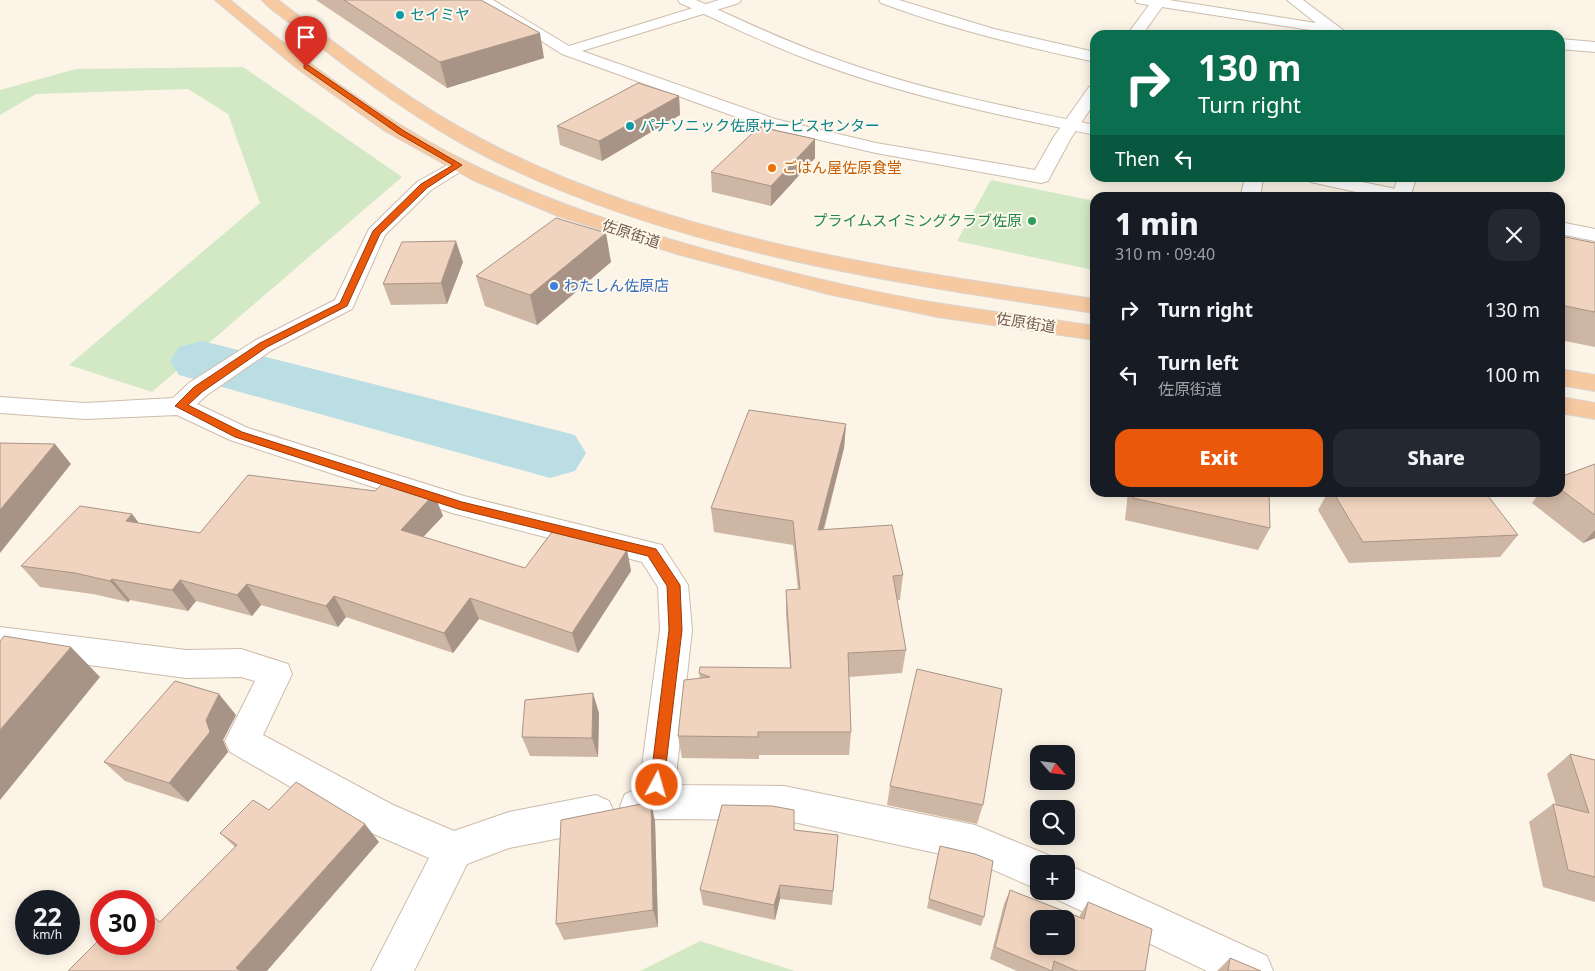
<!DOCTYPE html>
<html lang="en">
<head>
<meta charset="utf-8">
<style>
  body { margin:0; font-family:"Noto Sans","Noto Sans JP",sans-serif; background:#242831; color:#f1f3f6; height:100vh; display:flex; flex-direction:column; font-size:19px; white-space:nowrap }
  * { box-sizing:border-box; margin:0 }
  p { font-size:16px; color:#9ea1a6 }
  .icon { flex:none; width:28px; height:28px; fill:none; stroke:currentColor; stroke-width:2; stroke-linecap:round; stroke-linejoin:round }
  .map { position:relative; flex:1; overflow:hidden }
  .panel { position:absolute; left:1090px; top:192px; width:475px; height:305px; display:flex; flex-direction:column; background:#171b24; border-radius:15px; box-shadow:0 2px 12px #0003 }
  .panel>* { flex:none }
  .hud { position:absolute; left:1090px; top:30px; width:475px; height:152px; border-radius:15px; box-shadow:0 2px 12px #0003; background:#0b6e4f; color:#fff; overflow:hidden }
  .needle { width:32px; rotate:118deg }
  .tools { position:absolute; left:1030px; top:745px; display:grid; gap:10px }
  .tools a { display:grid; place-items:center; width:45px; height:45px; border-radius:10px; background:#171b24; box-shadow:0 2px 12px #0003; font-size:25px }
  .speed { position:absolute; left:15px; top:890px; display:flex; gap:10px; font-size:25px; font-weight:700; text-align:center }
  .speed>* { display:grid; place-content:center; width:65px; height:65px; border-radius:50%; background:#171b24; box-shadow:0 2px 12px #0003; line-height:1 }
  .speed small { font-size:12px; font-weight:400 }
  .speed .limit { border:8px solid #d22; background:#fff; color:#111 }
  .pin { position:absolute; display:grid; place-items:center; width:42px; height:42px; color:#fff; margin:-51px -21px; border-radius:50% 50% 50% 0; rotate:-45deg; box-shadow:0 0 5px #0007 }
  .pin .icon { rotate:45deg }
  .me { position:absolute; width:55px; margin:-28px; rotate:6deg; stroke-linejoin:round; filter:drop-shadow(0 0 4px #0008) }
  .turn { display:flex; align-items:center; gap:18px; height:105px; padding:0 25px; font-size:22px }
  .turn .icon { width:65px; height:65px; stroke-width:2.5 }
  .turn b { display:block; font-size:35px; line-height:42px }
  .then { display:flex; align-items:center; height:48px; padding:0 25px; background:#0003; gap:10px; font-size:19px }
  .round { display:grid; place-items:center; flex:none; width:52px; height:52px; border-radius:15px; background:#242831 }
  .overview { display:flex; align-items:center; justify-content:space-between; height:85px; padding:0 25px }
  h1 { font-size:30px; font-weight:800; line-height:38px }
  .button { display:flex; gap:10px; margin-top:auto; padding:10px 25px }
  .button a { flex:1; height:58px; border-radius:15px; background:#ea580c; color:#fff; font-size:20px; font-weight:800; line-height:58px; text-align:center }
  .button a+a { background:#242831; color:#f1f3f6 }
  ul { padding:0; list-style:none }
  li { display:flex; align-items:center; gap:15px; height:65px; padding:0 25px }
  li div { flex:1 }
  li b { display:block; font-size:19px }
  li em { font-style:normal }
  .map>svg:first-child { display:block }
  .green { fill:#d3e9c5 }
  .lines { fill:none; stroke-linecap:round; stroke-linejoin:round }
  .river { fill:#bbdee5; fill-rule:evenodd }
  .minor-casing { stroke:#cdbcad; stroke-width:2 }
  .tertiary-casing { stroke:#cdbcad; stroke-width:2 }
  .trunk-casing { stroke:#dbd4d0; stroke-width:2 }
  .minor { fill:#fff; fill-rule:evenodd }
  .tertiary { fill:#fff; fill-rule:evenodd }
  .trunk { fill:#f6c9a0; fill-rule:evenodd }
  .wall { fill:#ceb6a4 }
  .shaded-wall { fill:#a89486 }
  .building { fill:#f0d4bf; stroke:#a89486; fill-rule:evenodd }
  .route { fill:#ea580c; stroke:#983908 }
  .culture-dot { fill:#0f9aa8; stroke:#fef8ed; stroke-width:2 }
  .food-dot { fill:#e8710a; stroke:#fef8ed; stroke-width:2 }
  .leisure-dot { fill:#2e9e5b; stroke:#fef8ed; stroke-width:2 }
  .shop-dot { fill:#3f7fe0; stroke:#fef8ed; stroke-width:2 }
  .labels { text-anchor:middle; stroke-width:4; stroke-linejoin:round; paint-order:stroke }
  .far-culture-label { font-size:15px; fill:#0d838f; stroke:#fef8ed; text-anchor:start }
  .far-food-label { font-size:15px; fill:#c56008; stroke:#fef8ed; text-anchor:start }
  .far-leisure-label { font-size:15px; fill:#27864d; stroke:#fef8ed; text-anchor:end }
  .far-street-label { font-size:15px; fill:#745b4c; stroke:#fef8ed }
  .far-shop-label { font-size:15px; fill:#366cbe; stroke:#fef8ed; text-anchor:start }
</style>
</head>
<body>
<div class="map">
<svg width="1595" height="971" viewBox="0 0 1595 971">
  <rect width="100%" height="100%" fill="#fcf4e6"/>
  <path class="green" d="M 243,67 L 402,177 L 152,392 L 69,365 L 260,203 L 228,114 L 188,89 L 36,94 L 0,115 L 0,90 L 76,69 Z
    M 991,180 L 1095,201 L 1095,265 L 1093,270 L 957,241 Z
    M 700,941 L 795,971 L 640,971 Z"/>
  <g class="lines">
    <path class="river" d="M 202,341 L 575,435 L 586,453 L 575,471 L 550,478 L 179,375 L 170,361 L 179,347 Z"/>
    <defs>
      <path id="minor" d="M 476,0 L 493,0 L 569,46 L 719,0 L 741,0 L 739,3 L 582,51 L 775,119 L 876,143 L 1035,170 L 1053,138 L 1089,87 L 1095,85 L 1095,102 L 1071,138 L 1050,177 L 1048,181 L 1041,183 L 876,153 L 764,127 L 562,54 Z
        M 879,0 L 899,0 L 994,29 L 1095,52 L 1095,62 C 1022,46 951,29 881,3 Z
        M 1135,0 L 1169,0 L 1316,23 L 1287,0 L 1303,0 L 1343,30 L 1336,34 L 1162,7 L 1142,35 L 1127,35 L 1149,5 L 1137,3 Z
        M 1560,39 L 1595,42 L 1595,52 L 1560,49 Z
        M 458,159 L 465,161 L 467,165 L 465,169 L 431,190 L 385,235 L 352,309 L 272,350 L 207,395 L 197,404 L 248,428 L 464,496 L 662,545 L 688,585 L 692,630 L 675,785 L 784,786 L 975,825 L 1053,857 L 1055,864 L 1039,864 L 1039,890 L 973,861 L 784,820 L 655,819 L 638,823 L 625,818 L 620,806 L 625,794 L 639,788 L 660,630 L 658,587 L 642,562 L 452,513 L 230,440 L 177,415 L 85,419 L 0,413 L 0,397 L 85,403 L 173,398 L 189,383 L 256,340 L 335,300 L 369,229 L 417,182 Z
        M 1245,178 L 1263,178 L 1260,198 L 1240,198 Z
        M 1398,178 L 1416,178 L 1410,198 L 1394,198 L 1392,195 Z
        M 0,627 L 186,650 L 241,649 L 288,664 L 292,674 L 263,735 L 393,805 L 454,831 L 509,812 L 596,795 L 609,801 L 614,813 L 609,825 L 596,831 L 509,848 L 467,864 L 414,971 L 371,971 L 429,858 L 367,831 L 230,752 L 225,741 L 255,681 L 241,677 L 186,678 L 0,653 Z
        M 1066,864 L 1267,956 L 1273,971 L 1207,971 L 1052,897 L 1050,891 L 1066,891 Z"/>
      <path id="tertiary" d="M 678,0 L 696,0 C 742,20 786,42 833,58 C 918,89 1007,107 1095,125 L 1095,135 C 1004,116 911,97 823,65 C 774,48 727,24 680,3 Z
        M 1309,178 L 1343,178 L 1420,194 L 1422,198 L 1383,198 L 1311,182 Z
        M 1560,222 L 1595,229 L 1595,241 L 1560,234 Z"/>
      <path id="trunk" d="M 215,0 L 230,0 C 302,59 376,116 459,158 C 529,194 604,220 679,242 C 758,265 837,285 918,300 C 976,310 1036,317 1095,326 L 1095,340 L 938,317 L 828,294 L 677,254 L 558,216 L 473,180 L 385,131 L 298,69 Z
        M 262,0 L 278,0 C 344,50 409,102 483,140 C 670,238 889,269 1095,299 L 1095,313 C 889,282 673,251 485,156 C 438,132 394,102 351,70 C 331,55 310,39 290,23 C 281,16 269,9 262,0 Z
        M 1560,369 L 1595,375 L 1595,391 L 1560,385 Z
        M 1560,397 L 1595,403 L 1595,419 L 1560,413 Z"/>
    </defs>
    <use href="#minor" class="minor-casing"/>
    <use href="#tertiary" class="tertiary-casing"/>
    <use href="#trunk" class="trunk-casing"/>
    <use href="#minor" class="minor"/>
    <use href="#tertiary" class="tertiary"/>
    <use href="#trunk" class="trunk"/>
  </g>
  <path class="wall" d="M 316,0 L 481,0 L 544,58 L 447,88 Z
    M 679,96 L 680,115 L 602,161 L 560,145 L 557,126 Z
    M 815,158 L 771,206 L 712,192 L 711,172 Z
    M 1560,236 L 1595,243 L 1595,347 L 1560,340 Z
    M 463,262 L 447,304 L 391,305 L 383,284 Z
    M 611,262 L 537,325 L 485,306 L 476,276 Z
    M 846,424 L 844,448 L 824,530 L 903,575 L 900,600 L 897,600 L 906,650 L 902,673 L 849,677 L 851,732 L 849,755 L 759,755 L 759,759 L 682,758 L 678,736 L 700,678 L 699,673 L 790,668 L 786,614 L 786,590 L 798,590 L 793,545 L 714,532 L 711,508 Z
    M 1595,464 L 1595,538 L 1583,543 L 1532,503 L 1540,492 L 1560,492 L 1560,477 Z
    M 375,491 L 434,494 L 443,516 L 423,537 L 525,568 L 627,550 L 631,571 L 578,653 L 479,619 L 453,653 L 346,617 L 338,627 L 261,605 L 252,616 L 196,601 L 188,611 L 130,600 L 128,602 L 93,594 L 40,587 L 21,566 L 132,514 L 139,523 L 200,533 Z
    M 1128,492 L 1269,492 L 1270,528 L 1258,550 L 1125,520 Z
    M 1328,492 L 1485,492 L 1518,535 L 1500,557 L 1349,563 L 1318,510 Z
    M 599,713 L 598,757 L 530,756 L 522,737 Z
    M 236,715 L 223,740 L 228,752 L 188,802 L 125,781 L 104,762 Z
    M 1570,754 L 1595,760 L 1595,902 L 1543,887 L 1529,822 L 1553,804 L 1556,805 L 1547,774 Z
    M 890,786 L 983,805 L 977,824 L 887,805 Z
    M 269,810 L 379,842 L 160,922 L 235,847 L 220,833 Z
    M 655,821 L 658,927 L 564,940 L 556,924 Z
    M 794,830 L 838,835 L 832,905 L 780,899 L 775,920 L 703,905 L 700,890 Z
    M 940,846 L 984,917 L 981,926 L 927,908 Z
    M 1010,890 L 1080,917 L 1080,915 L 1088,902 L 1145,971 L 1017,971 L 990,959 L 1004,904 Z
    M 1230,958 L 1261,971 L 1217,971 Z"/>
  <path class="shaded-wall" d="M 540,33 L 544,58 L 447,88 L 440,62 Z
    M 679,96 L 680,115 L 602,161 L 599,141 Z
    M 815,139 L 815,158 L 771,206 L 771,186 Z
    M 606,233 L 611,262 L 537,325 L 530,295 Z
    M 456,241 L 463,262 L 447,304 L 441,283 Z
    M 846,424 L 844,448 L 817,554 L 818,530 Z
    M 55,444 L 71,464 L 0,553 L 0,510 Z
    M 434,494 L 443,516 L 410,551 L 401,530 Z
    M 132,514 L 148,536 L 126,521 Z
    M 1595,530 L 1595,538 L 1583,543 Z
    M 627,550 L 631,571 L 578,653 L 572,633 Z
    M 112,579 L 130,600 L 128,602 L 110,581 Z
    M 180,580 L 196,601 L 188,611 L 172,590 Z
    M 247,584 L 261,605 L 252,616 L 237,595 Z
    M 334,596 L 346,617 L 338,627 L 326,606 Z
    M 470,598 L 479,619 L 453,653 L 444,633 Z
    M 71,647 L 100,677 L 0,800 L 0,730 Z
    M 593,693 L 599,713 L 598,757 L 592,738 Z
    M 219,694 L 236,715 L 223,740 L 228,752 L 188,802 L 169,783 L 206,720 Z
    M 651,802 L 655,821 L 658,927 L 653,910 Z
    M 365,824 L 379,842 L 267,971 L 240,971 L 236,968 Z
    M 780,885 L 780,899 L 775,920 L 774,905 Z"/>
  <path class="building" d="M 344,0 L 481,0 L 540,33 L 440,62 Z
    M 638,83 L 679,96 L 599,141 L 557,126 Z
    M 759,127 L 815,139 L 771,186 L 711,172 Z
    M 556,218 L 606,233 L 530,295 L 476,276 Z
    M 1560,236 L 1595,243 L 1595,312 L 1560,305 Z
    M 456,241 L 441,283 L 383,284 L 402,242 Z
    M 749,410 L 846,424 L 818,530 L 892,525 L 903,575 L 893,576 L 906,650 L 848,653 L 851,732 L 758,732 L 758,737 L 678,736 L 684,680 L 710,677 L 699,673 L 700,667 L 791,668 L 786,590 L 800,589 L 793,521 L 711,508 Z
    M 0,443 L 55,444 L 0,510 Z
    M 1595,464 L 1595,515 L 1560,489 L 1560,477 Z
    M 248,475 L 375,491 L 387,479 L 434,494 L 401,530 L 525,568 L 555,528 L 627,550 L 572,633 L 470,598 L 444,633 L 334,596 L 326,606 L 247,584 L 237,595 L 180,580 L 172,590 L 112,579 L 110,581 L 75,573 L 21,566 L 80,506 L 132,514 L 126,521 L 200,533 Z
    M 1133,492 L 1269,492 L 1270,528 L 1133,498 Z
    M 1333,492 L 1485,492 L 1518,535 L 1363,542 Z
    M 4,636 L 71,647 L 0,730 L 0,641 Z
    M 917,669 L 1002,689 L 983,805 L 890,786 Z
    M 175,681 L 219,694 L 206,720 L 210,732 L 169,783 L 104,762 Z
    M 593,693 L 592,738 L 522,737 L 525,700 Z
    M 1570,754 L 1595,760 L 1595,877 L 1568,870 L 1553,804 L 1589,813 Z
    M 296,782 L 365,824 L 236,968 L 240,971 L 68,971 L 101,938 L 101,944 L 144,944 L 144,910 L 160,922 L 237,845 L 220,833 L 253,800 L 269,810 Z
    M 651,802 L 653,910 L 556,924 L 561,820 Z
    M 722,805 L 772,806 L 794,810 L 794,830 L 838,835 L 833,891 L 780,885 L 774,905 L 700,890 Z
    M 940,846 L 975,854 L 993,861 L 984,917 L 929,899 Z
    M 1010,890 L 1084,919 L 1088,902 L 1152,929 L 1145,971 L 1077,971 L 1054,961 L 1052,971 L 995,947 ZM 1039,919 L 1066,919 L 1066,946 L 1039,946 Z
    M 1230,958 L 1261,971 L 1228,971 Z"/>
  <path class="route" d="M 304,65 L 308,65 L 404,131 L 462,165 L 427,188 L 380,234 L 347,306 L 267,347 L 202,392 L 188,405 L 242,432 L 462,502 L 656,549 L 680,585 L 682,630 L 663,790 L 657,792 L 652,790 L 650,785 L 669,630 L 667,586 L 648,556 L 458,509 L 235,437 L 175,406 L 194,387 L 260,343 L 340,303 L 373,231 L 421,184 L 453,165 L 399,134 L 304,68 Z"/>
  <g class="culture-dot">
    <circle cx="400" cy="15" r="5"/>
    <circle cx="630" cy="126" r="5"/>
  </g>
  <circle class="food-dot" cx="772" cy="168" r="5"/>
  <circle class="leisure-dot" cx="1032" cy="221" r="5"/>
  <circle class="shop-dot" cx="554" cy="286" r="5"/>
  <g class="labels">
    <g class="far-culture-label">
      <text x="410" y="20">セイミヤ</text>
      <text x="640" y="131">パナソニック佐原サービスセンター</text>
    </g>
    <g class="far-food-label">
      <text x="782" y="173">ごはん屋佐原食堂</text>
    </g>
    <g class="far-leisure-label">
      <text x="1022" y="226">プライムスイミングクラブ佐原</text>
    </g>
    <g class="far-street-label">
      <text transform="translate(631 234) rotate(18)" y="5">佐原街道</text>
      <text transform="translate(1026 323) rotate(9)" y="5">佐原街道</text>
    </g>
    <g class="far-shop-label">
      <text x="564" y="291">わたしん佐原店</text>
    </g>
  </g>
</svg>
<div class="tools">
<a><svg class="needle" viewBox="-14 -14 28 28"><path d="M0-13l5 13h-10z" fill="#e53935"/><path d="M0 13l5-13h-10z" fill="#9ea1a6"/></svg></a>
<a><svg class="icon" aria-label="search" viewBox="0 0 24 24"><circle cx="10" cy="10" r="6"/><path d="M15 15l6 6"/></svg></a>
<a>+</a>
<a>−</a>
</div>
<div class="speed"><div>22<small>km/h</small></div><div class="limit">30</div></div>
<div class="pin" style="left:306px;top:67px;background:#d93025"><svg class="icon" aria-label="arrive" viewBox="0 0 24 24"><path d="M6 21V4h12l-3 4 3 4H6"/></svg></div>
<svg class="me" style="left:657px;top:785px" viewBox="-20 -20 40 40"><circle r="17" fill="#ea580c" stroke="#fff" stroke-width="3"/><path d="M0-11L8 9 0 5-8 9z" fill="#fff"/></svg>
<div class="hud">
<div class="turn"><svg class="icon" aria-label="right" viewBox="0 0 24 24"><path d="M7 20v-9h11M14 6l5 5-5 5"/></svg><div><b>130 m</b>Turn right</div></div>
<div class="then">Then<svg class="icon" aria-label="left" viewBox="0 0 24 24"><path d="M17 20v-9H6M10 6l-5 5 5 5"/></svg></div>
</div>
<section class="panel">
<div class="overview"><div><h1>1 min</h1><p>310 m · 09:40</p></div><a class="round"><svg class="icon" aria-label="close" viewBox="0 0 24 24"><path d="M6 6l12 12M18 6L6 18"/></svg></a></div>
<ul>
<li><svg class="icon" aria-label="right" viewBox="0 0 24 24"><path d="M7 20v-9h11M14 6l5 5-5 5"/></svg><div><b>Turn right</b></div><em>130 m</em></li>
<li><svg class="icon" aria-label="left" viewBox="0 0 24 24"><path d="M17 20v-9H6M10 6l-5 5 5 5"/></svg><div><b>Turn left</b><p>佐原街道</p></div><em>100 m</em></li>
</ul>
<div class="button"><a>Exit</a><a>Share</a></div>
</section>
</div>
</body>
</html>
